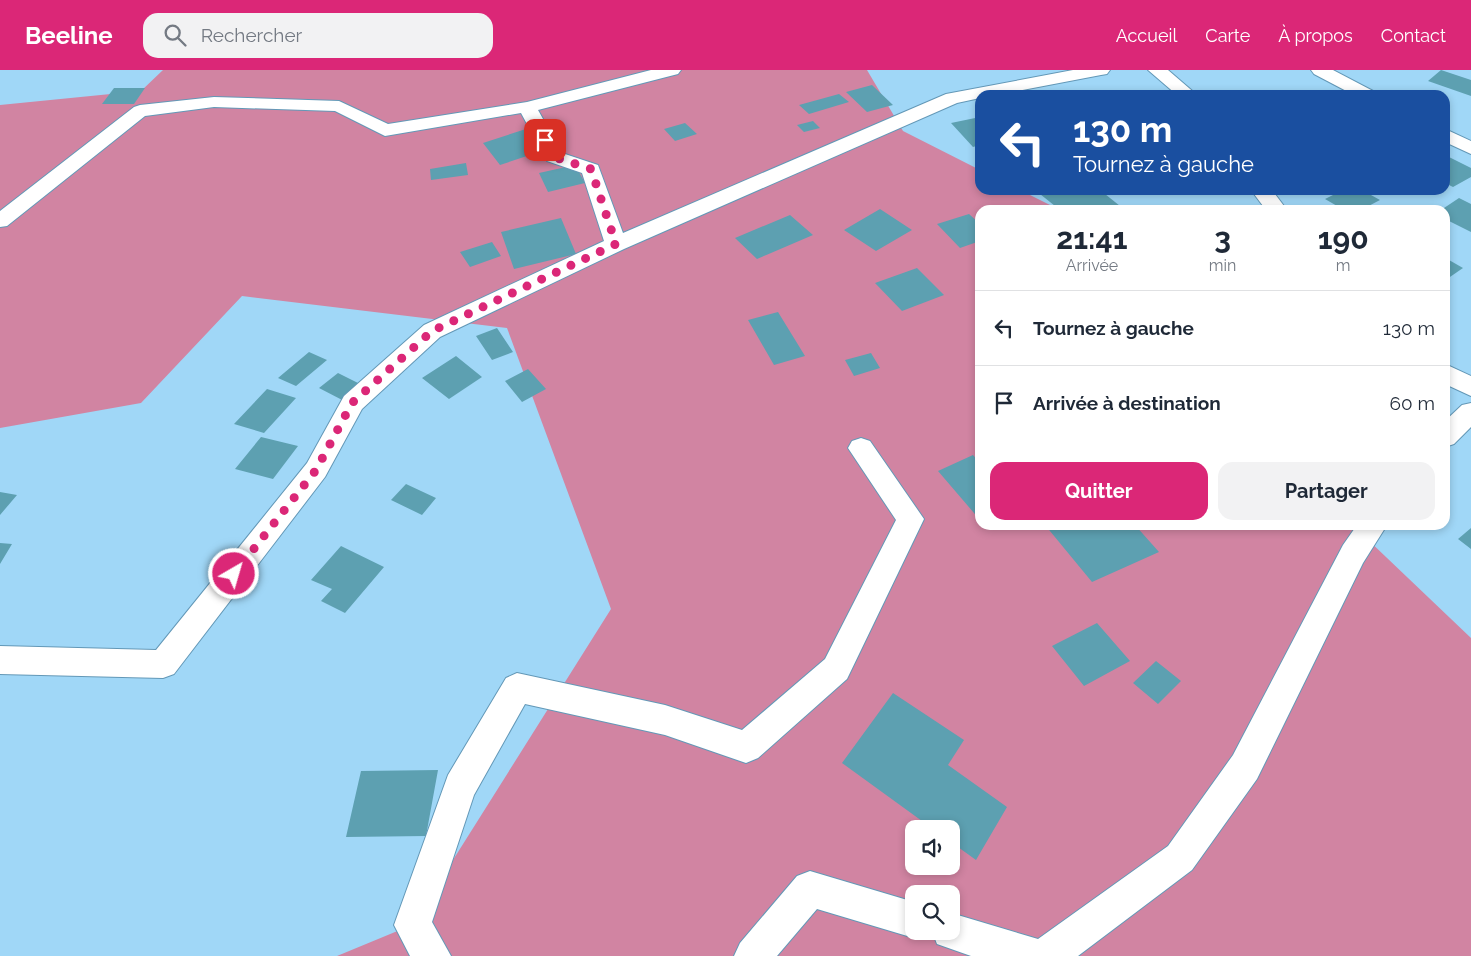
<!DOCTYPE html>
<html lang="fr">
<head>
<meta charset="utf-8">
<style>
  body { margin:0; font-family:Raleway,sans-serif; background:#f2f2f3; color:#1f2937; height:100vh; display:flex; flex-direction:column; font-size:19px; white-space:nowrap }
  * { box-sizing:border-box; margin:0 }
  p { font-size:16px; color:#747a83 }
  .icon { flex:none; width:28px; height:28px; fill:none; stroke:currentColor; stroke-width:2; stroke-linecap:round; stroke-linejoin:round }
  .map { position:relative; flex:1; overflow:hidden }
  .sheet { position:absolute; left:975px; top:135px; width:475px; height:325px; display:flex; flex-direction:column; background:#fff; border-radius:15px; box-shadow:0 2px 8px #0003 }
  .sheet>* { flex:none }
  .guide { position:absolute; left:975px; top:20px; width:475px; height:105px; border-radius:15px; box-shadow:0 2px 8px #0003; background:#1a4fa0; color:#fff; overflow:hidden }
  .fabs { position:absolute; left:905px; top:750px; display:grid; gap:10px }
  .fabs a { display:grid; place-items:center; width:55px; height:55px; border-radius:10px; background:#fff; box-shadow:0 2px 8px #0003; font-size:25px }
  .pin { position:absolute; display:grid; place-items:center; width:42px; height:42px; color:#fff; margin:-21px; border-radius:10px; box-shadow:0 2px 8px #0006 }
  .me { position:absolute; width:55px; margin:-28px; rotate:38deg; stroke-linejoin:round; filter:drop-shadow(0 0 4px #0008) }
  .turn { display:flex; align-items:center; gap:18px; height:105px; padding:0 15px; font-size:22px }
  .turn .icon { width:65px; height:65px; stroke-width:2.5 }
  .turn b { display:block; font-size:35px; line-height:42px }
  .eta { display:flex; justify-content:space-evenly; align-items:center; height:85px; text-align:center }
  .eta b { font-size:30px; font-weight:700; line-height:35px }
  .action { display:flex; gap:10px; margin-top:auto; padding:10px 15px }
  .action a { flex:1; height:58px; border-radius:15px; background:#db2777; color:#fff; font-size:20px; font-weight:700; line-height:58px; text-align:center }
  .action a+a { background:#f2f2f3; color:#1f2937 }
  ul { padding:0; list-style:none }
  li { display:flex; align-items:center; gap:15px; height:75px; padding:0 15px; border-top:1px solid #e0e1e3 }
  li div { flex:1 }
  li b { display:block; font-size:19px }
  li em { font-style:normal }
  header { display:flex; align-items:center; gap:30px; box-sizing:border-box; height:70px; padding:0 25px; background:#db2777; color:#fff }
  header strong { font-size:24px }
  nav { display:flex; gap:28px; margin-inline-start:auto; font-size:18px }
  .search { width:350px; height:45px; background:#f2f2f3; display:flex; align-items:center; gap:12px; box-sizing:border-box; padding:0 18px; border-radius:15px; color:#747a83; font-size:19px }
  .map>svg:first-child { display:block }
  .green { fill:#d184a2; fill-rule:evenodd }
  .building { fill:#5da0b1 }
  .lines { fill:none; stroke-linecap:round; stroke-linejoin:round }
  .street-casing { stroke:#6398b7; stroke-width:2 }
  .street { fill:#fff; fill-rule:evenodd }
  .route { stroke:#db2777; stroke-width:9; stroke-dasharray:0 16.2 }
</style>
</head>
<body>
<header>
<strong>Beeline</strong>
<div class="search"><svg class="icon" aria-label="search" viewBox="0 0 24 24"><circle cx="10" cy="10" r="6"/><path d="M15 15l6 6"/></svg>Rechercher</div>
<nav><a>Accueil</a><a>Carte</a><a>À propos</a><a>Contact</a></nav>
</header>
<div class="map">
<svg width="1471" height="886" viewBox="0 0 1471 886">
  <rect width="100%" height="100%" fill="#a0d7f7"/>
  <path class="green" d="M 163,0 L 867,0 L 903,61 L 980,100 L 980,120 L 1020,120 L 1060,140 L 980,140 L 980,455 L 1360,455 L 1365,467 L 1471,568 L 1471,886 L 337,886 L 412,855 L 611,539 L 507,258 L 242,226 L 141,333 L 0,358 L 0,35 L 141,21 ZM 914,759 L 951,759 L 951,796 L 914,796 ZM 914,824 L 951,824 L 951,861 L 914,861 Z"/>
  <path class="building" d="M 1441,0 L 1471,10 L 1471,26 L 1428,11 Z
    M 872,15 L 893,35 L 867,42 L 846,22 Z
    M 114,18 L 145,18 L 134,34 L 102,34 Z
    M 839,24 L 849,32 L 809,44 L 799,35 Z
    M 980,47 L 980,75 L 973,77 L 951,53 Z
    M 813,51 L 820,58 L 804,62 L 797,55 Z
    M 685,53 L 697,64 L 675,71 L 664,59 Z
    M 529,58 L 548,79 L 500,95 L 483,73 Z
    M 1445,85 L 1471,98 L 1471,107 L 1453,117 L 1445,113 Z
    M 466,93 L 468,105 L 431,110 L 430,99 Z
    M 575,95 L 585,113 L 548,122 L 539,103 Z
    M 1052,120 L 1100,120 L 1125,140 L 1060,140 L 1040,124 Z
    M 1343,120 L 1362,120 L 1380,130 L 1361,140 L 1344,140 L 1325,129 Z
    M 1459,128 L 1471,134 L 1471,162 L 1445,149 L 1445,140 L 1441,140 Z
    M 880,139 L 912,160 L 876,181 L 844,160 Z
    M 969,144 L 980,154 L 980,171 L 960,178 L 937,154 Z
    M 790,145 L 813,165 L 757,189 L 735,168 Z
    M 561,148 L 576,184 L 514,199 L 501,162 Z
    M 492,172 L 501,186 L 470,197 L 460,182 Z
    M 1449,190 L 1463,198 L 1447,209 L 1445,192 Z
    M 917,198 L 944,225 L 902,241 L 875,213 Z
    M 778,242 L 805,286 L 774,295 L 748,250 Z
    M 497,258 L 513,282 L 492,290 L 476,266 Z
    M 309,282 L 327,290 L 296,316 L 278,308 Z
    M 871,283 L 880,298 L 854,306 L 845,290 Z
    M 456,286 L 482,307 L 449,329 L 422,308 Z
    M 528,299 L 546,319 L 522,332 L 505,311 Z
    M 338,303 L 366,317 L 348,333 L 319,318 Z
    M 267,319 L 296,328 L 264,363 L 234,354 Z
    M 261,367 L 298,376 L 273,409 L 235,399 Z
    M 973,385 L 980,393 L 980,450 L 938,401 Z
    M 406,414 L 436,428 L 422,445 L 391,430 Z
    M 0,422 L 17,425 L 0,445 Z
    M 1045,455 L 1135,455 L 1159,482 L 1092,512 Z
    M 1471,458 L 1471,479 L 1458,469 Z
    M 0,473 L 12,474 L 0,494 Z
    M 341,476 L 384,497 L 345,543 L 321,531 L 332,519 L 311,510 Z
    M 1097,553 L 1130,591 L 1084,616 L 1052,576 Z
    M 1156,591 L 1181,611 L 1158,634 L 1133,613 Z
    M 893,623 L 964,670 L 948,695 L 1007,737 L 976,790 L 951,772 L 951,759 L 933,759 L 842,693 Z
    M 438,700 L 426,766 L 346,767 L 361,701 Z"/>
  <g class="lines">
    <defs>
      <path id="street" d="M 651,0 L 681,0 L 678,4 L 538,40 L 562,83 L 598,95 L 623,163 L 946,24 L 1073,0 L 1110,0 L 1107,4 L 1101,5 L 997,25 L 980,25 L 980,28 L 957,33 L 624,179 L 440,267 L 362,339 L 325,407 L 174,604 L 163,608 L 0,604 L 0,576 L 156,580 L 307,393 L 344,326 L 424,255 L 604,171 L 582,103 L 547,91 L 521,43 L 385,66 L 335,41 L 214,37 L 145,46 L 7,156 L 0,157 L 0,141 L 134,37 L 140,35 L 214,27 L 339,31 L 388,54 L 527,32 Z
        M 1148,0 L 1168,0 L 1197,25 L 1177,25 Z
        M 1311,0 L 1333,0 L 1373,21 L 1376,25 L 1354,25 L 1314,4 Z
        M 1445,59 L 1471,71 L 1471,84 L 1445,72 Z
        M 1251,120 L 1272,120 L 1287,140 L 1266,140 Z
        M 1445,294 L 1471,306 L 1471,326 L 1445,314 Z
        M 1471,333 L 1471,357 L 1454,374 L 1445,377 L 1445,351 L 1462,335 Z
        M 861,368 L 870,371 L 924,449 L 847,609 L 758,688 L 746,693 L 665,665 L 525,634 L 474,725 L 432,852 L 451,886 L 410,886 L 394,855 L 448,705 L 506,608 L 517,603 L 665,635 L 742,660 L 825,589 L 896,450 L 848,378 L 852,371 Z
        M 1357,455 L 1387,455 L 1363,493 L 1257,709 L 1192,800 L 1078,886 L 971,886 L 937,874 L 932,861 L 951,861 L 951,843 L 1038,869 L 1168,776 L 1233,685 L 1343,475 Z
        M 810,801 L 914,832 L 914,861 L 928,861 L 927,863 L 914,868 L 817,839 L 777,886 L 734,886 L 740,873 L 797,806 Z"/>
    </defs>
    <use href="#street" class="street-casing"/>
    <use href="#street" class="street"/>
  </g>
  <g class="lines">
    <path class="route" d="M 234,504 L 316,400 L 352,333 L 432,261 L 616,174 L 591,99 L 554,87 L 545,70"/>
  </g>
</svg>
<div class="fabs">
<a><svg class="icon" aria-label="sound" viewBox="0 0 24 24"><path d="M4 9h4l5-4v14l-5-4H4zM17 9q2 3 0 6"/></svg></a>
<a><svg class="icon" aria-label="search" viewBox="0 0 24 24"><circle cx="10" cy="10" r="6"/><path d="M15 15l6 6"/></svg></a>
</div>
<div class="pin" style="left:545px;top:70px;background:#d93025"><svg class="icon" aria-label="arrive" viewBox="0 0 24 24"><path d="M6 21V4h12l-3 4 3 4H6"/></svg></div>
<svg class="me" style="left:234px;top:504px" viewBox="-20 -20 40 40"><circle r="17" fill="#db2777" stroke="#fff" stroke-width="3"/><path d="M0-11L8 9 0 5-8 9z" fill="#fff"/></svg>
<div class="guide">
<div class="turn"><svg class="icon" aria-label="left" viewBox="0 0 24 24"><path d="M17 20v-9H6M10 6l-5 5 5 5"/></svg><div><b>130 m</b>Tournez à gauche</div></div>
</div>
<section class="sheet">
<div class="eta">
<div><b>21:41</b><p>Arrivée</p></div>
<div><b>3</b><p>min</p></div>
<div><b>190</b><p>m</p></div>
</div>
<ul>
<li><svg class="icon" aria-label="left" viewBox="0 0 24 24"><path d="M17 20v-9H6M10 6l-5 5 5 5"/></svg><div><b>Tournez à gauche</b></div><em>130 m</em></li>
<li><svg class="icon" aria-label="arrive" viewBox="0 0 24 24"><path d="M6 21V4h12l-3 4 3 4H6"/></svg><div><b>Arrivée à destination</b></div><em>60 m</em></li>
</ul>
<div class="action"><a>Quitter</a><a>Partager</a></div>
</section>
</div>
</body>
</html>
